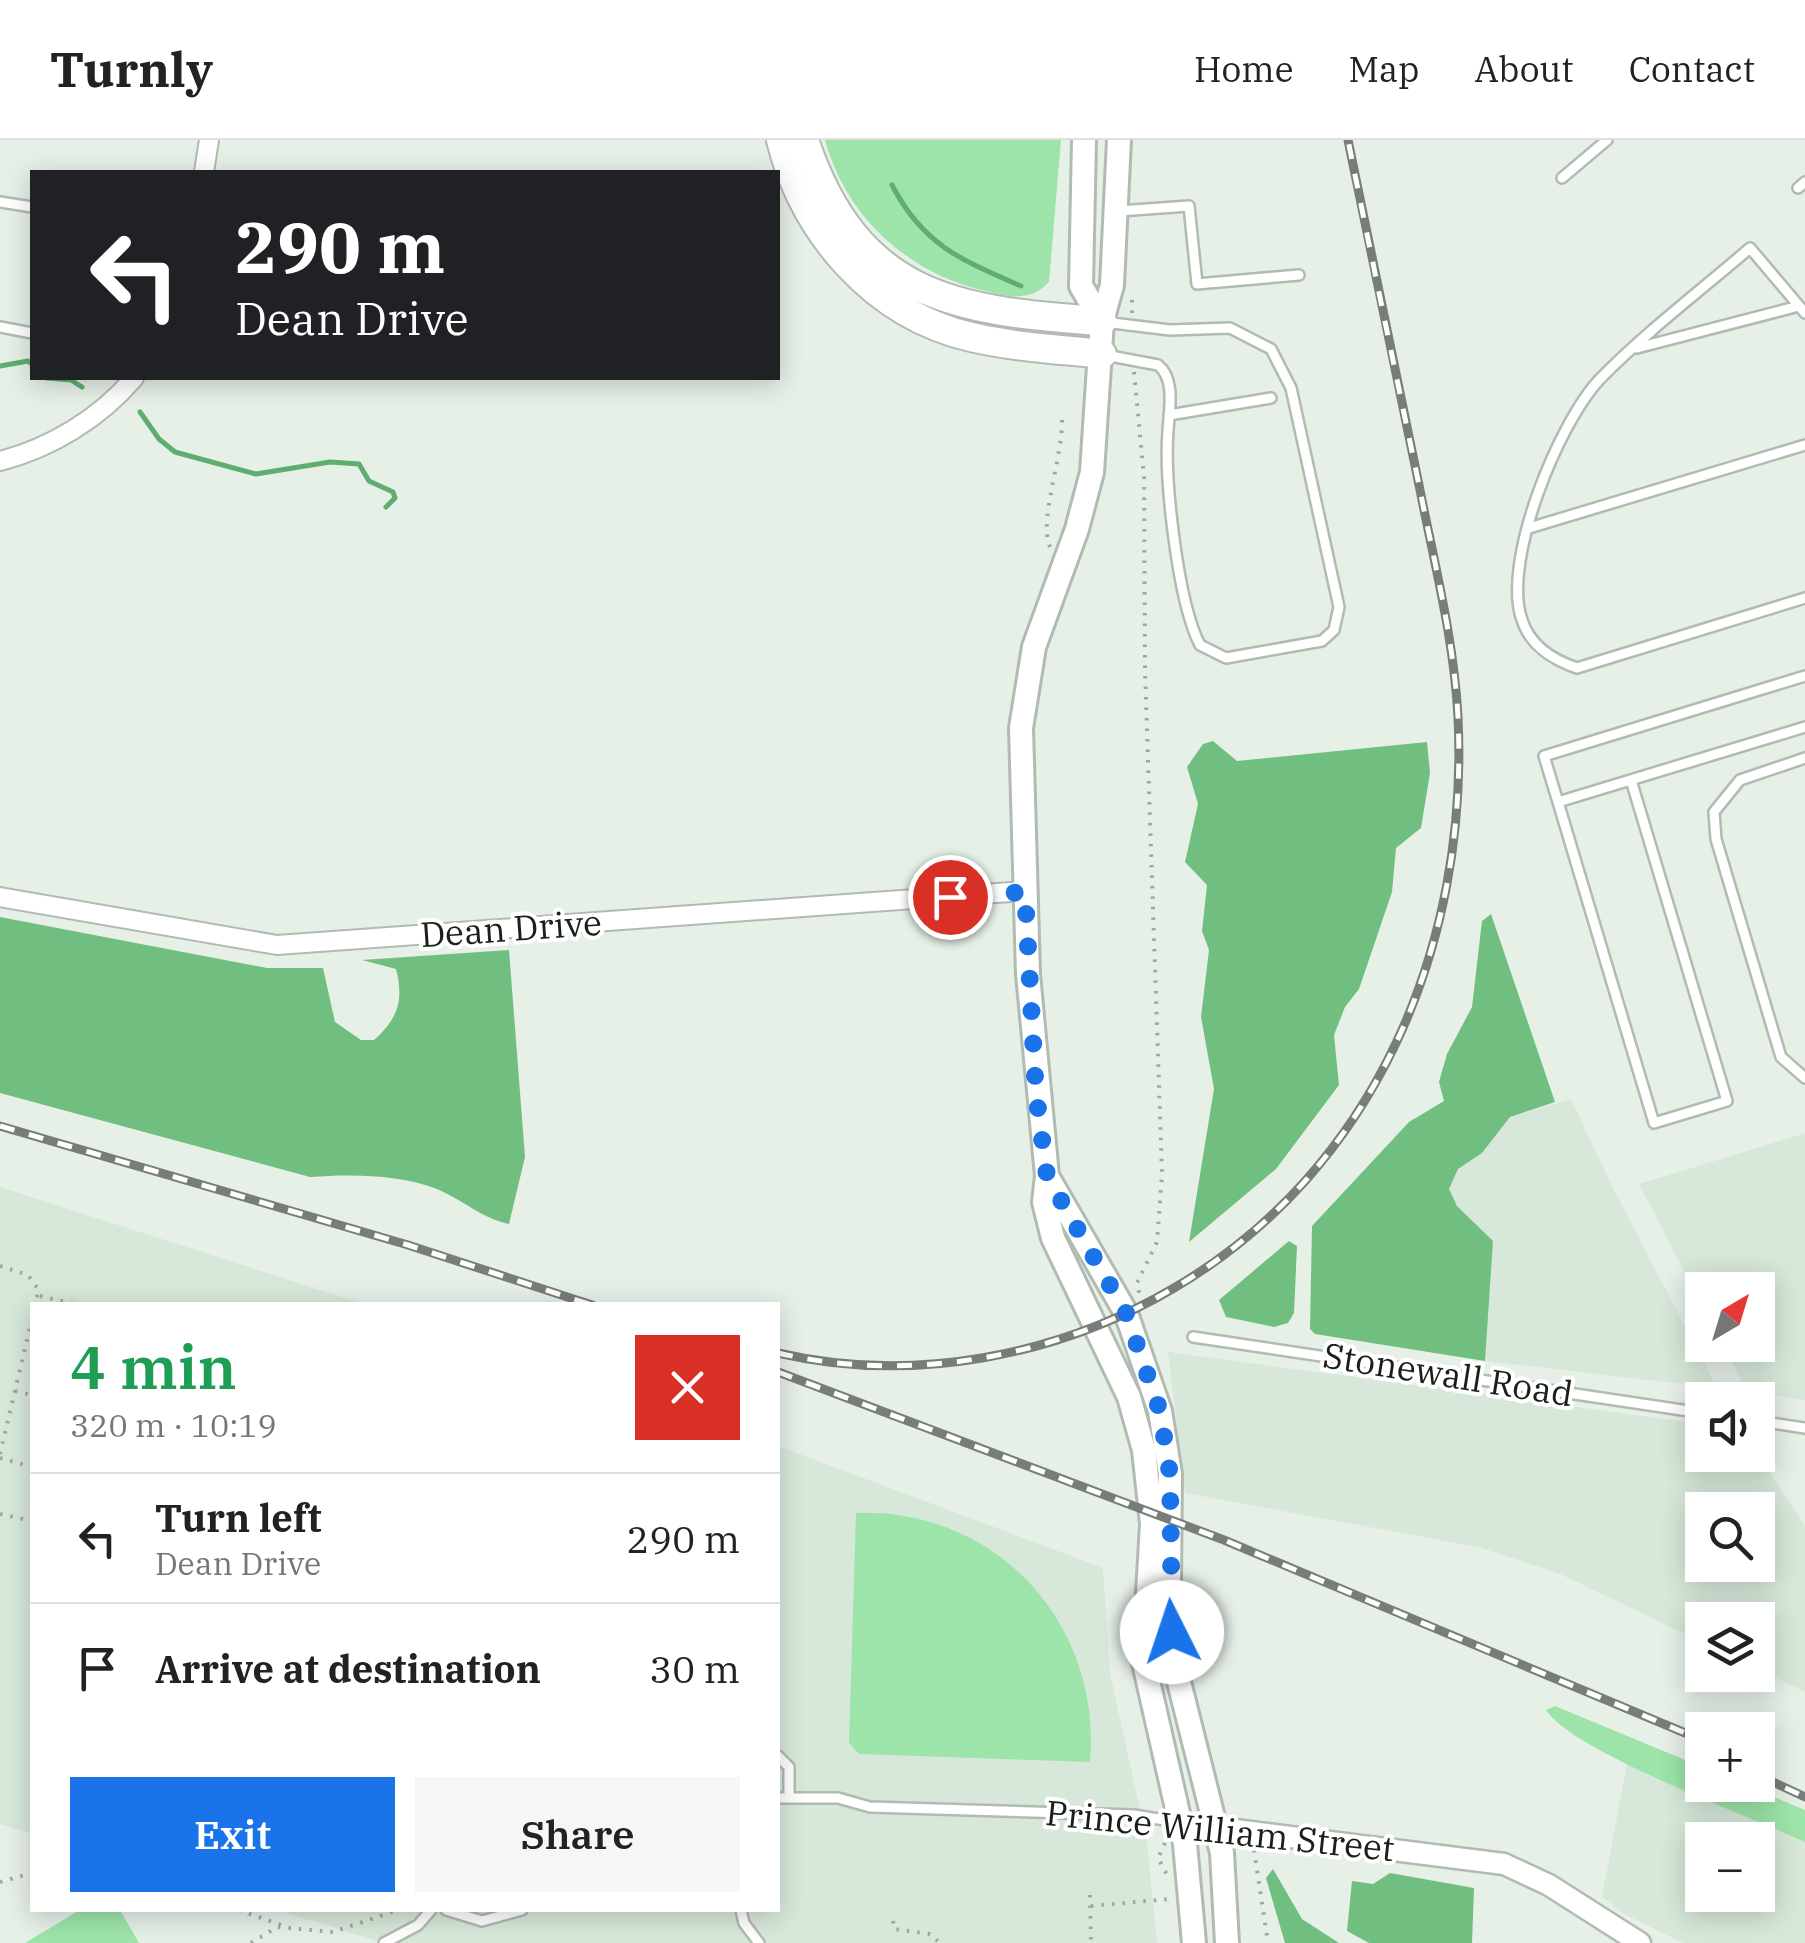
<!DOCTYPE html>
<html lang="en">
<head>
<meta charset="utf-8">
<style>
  body { margin:0; font-family:"IBM Plex Serif",serif; background:#f6f6f6; color:#222; height:100vh; display:flex; flex-direction:column; font-size:38px; white-space:nowrap }
  * { box-sizing:border-box; margin:0 }
  p { font-size:32px; color:#767676 }
  .icon { flex:none; width:55px; height:55px; fill:none; stroke:currentColor; stroke-width:2; stroke-linecap:round; stroke-linejoin:round }
  .map { position:relative; flex:1; overflow:hidden }
  .side { position:absolute; left:30px; top:1162px; width:750px; height:610px; display:flex; flex-direction:column; background:#fff; border-radius:0px; box-shadow:0 5px 25px #0003 }
  .side>* { flex:none }
  .top-card { position:absolute; left:30px; top:30px; width:750px; height:210px; border-radius:0px; box-shadow:0 5px 25px #0003; background:#202124; color:#fff; overflow:hidden }
  .needle { width:65px; rotate:38deg }
  .buttons { position:absolute; left:1685px; top:1132px; display:grid; gap:20px }
  .buttons a { display:grid; place-items:center; width:90px; height:90px; border-radius:0px; background:#fff; box-shadow:0 5px 25px #0003; font-size:50px }
  .pin { position:absolute; display:grid; place-items:center; width:85px; height:85px; color:#fff; margin:-42px; border:5px solid #fff; border-radius:50%; box-shadow:0 2px 10px #0007 }
  .me { position:absolute; width:110px; margin:-55px; rotate:356deg; stroke-linejoin:round; filter:drop-shadow(0 0 8px #0008) }
  .turn { display:flex; align-items:center; gap:35px; height:210px; padding:0 40px; font-size:45px }
  .turn .icon { width:130px; height:130px; stroke-width:2.5 }
  .turn b { display:block; font-size:70px; line-height:85px }
  .round { display:grid; place-items:center; flex:none; width:105px; height:105px; border-radius:0px; background:#f6f6f6 }
  .overview { display:flex; align-items:center; justify-content:space-between; height:170px; padding:0 40px }
  h1 { font-size:60px; font-weight:600; line-height:75px; color:#1e9e55 }
  .button { display:flex; gap:20px; margin-top:auto; padding:20px 40px }
  .button a { flex:1; height:115px; border-radius:0px; background:#1a73e8; color:#fff; font-size:40px; font-weight:600; line-height:115px; text-align:center }
  .button a+a { background:#f6f6f6; color:#222 }
  ul { padding:0; list-style:none }
  li { display:flex; align-items:center; gap:30px; height:130px; padding:0 40px; border-top:2px solid #e0e0e0 }
  li div { flex:1 }
  li b { display:block; font-size:38px }
  li em { font-style:normal }
  header { display:flex; align-items:center; gap:60px; box-sizing:border-box; height:140px; padding:0 50px; background:#fff; border-bottom:2px solid #e0e0e0 }
  header strong { font-size:48px }
  nav { display:flex; gap:55px; margin-inline-start:auto; font-size:35px }
  .map>svg:first-child { display:block }
  .built { fill:#d7e8da; fill-rule:evenodd }
  .green { fill:#9ce4aa }
  .forest { fill:#70bf80 }
  .lines { fill:none; stroke-linecap:round; stroke-linejoin:round }
  .stream { stroke:#5fad70; stroke-width:5 }
  .service-casing { stroke:#b1bbb2; stroke-width:14 }
  .minor-casing { stroke:#b1bbb2; stroke-width:22 }
  .tertiary-casing { stroke:#b1bbb2; stroke-width:25 }
  .secondary-casing { stroke:#b1bbb2; stroke-width:28 }
  .trunk-casing { stroke:#b1bbb2; stroke-width:32 }
  .path { stroke:#9fa7a0; stroke-width:4; stroke-dasharray:2.5 8; stroke-linecap:butt }
  .service { stroke:#fff; stroke-width:9 }
  .minor { stroke:#fff; stroke-width:18 }
  .tertiary { stroke:#fff; stroke-width:20 }
  .secondary { stroke:#fff; stroke-width:22 }
  .trunk { stroke:#fff; stroke-width:28 }
  .rail-casing { stroke:#777e77; stroke-width:9 }
  .rail { stroke:#fff; stroke-width:5; stroke-dasharray:15; stroke-linecap:butt }
  .route { stroke:#1a73e8; stroke-width:18; stroke-dasharray:0 32.4 }
  .labels { text-anchor:middle; stroke-width:8; stroke-linejoin:round; paint-order:stroke }
  .street-label { font-size:35px; fill:#1b1f1b; stroke:#fff }
</style>
</head>
<body>
<header>
<strong>Turnly</strong>
<nav><a>Home</a><a>Map</a><a>About</a><a>Contact</a></nav>
</header>
<div class="map">
<svg width="1805" height="1803" viewBox="0 0 1805 1803">
  <rect width="100%" height="100%" fill="#e6f0e7"/>
  <path class="built" d="M 1571,959 L 1611,1044 L 1717,1248 L 1485,1221 L 1493,1101 L 1457,1066 L 1449,1050 L 1458,1029 L 1482,1013 L 1510,977 Z
    M 1805,993 L 1805,1260 L 1746,1250 L 1723,1205 L 1758,1205 L 1758,1150 L 1702,1150 L 1702,1166 L 1639,1044 Z
    M 0,1047 L 367,1165 L 32,1165 L 32,1694 L 0,1684 Z
    M 1168,1212 L 1702,1284 L 1702,1315 L 1758,1315 L 1805,1386 L 1805,1552 L 1758,1529 L 1758,1480 L 1702,1480 L 1702,1502 L 1560,1434 L 1478,1407 L 1185,1353 ZM 1702,1370 L 1758,1370 L 1758,1425 L 1702,1425 Z
    M 778,1306 L 1103,1428 L 1110,1533 L 1147,1702 L 1157,1803 L 384,1803 L 277,1770 L 778,1770 Z
    M 1627,1624 L 1805,1702 L 1805,1803 L 1683,1803 L 1622,1773 L 1602,1756 ZM 1702,1700 L 1758,1700 L 1758,1755 L 1702,1755 Z"/>
  <path class="green" d="M 825,0 L 1061,0 L 1049,142 C 1030,162 1010,157 985,151 C 908,133 846,77 825,0 Z
    M 856,1373 C 997,1368 1102,1484 1090,1622 L 859,1614 L 849,1603 Z
    M 1555,1566 L 1702,1627 L 1702,1645 L 1745,1645 L 1805,1670 L 1805,1702 C 1752,1677 1573,1612 1546,1570 Z
    M 80,1770 L 120,1770 L 139,1803 L 25,1803 Z"/>
  <path class="forest" d="M 1213,601 L 1237,621 L 1427,602 L 1430,633 L 1421,688 L 1396,708 L 1392,752 L 1359,849 L 1345,867 L 1334,895 L 1339,945 L 1276,1029 L 1189,1102 L 1214,949 L 1201,877 L 1209,810 L 1202,791 L 1207,745 L 1185,722 L 1198,664 L 1187,627 L 1203,604 Z
    M 1491,774 L 1555,962 L 1510,977 L 1482,1013 L 1458,1029 L 1449,1049 L 1457,1066 L 1493,1101 L 1485,1221 L 1315,1194 L 1310,1189 L 1312,1086 L 1409,982 L 1444,961 L 1439,942 L 1447,914 L 1472,867 L 1482,781 Z
    M 0,777 L 267,828 L 323,828 L 335,882 L 361,900 L 374,900 C 398,879 404,860 396,829 L 362,820 L 509,810 L 525,1017 L 509,1084 C 481,1078 463,1060 437,1049 C 399,1034 350,1034 310,1037 L 0,953 Z
    M 1289,1101 L 1297,1106 L 1294,1173 L 1288,1183 L 1274,1187 L 1226,1177 L 1219,1160 Z
    M 1273,1729 L 1302,1779 L 1339,1803 L 1285,1803 L 1266,1738 Z
    M 1390,1733 L 1474,1748 L 1472,1803 L 1369,1803 L 1347,1791 L 1352,1741 L 1373,1744 Z"/>
  <g class="lines">
    <path class="stream" d="M 892,45 C 923,105 961,120 1021,146
      M 0,226 L 28,221 L 32,224
      M 47,238 L 71,240 L 82,247
      M 140,272 L 159,299 L 175,312 L 256,334 L 330,322 L 359,324 L 369,341 L 393,352 L 395,358 L 386,367"/>
    <defs>
      <path id="service" d="M 1562,38 L 1607,0
        M 1798,48 L 1805,42
        M 0,62 L 32,67
        M 1119,71 L 1189,66 L 1197,144 L 1299,135
        M 1805,173 L 1750,108 C 1700,151 1646,192 1600,239 C 1559,282 1501,422 1522,480 C 1530,505 1553,520 1577,528 L 1805,458
        M 1104,182 L 1170,190 L 1230,188 L 1271,209 L 1291,248 L 1339,467 L 1334,490 L 1322,501 L 1226,518 L 1200,505 C 1178,463 1164,340 1168,291 C 1169,271 1176,239 1158,225 L 1105,215
        M 0,187 L 32,193
        M 1637,208 L 1799,166
        M 1169,275 L 1271,258
        M 1529,388 L 1805,305
        M 1805,536 L 1544,616 L 1558,662 L 1805,587
        M 1805,618 L 1740,640 L 1714,672 L 1716,699 L 1781,917 L 1805,938
        M 1558,662 L 1654,983 L 1727,961 L 1631,640
        M 1193,1197 L 1702,1273
        M 1758,1281 L 1805,1288
        M 778,1616 L 789,1627 L 789,1658
        M 778,1658 L 838,1658 L 870,1667 L 1134,1675 L 1177,1682
        M 446,1770 L 482,1781 L 522,1770
        M 741,1770 L 744,1783 L 759,1803
        M 384,1803 L 418,1785 L 431,1770"/>
      <path id="minor" d="M 204,32 L 209,0
        M 0,321 C 51,308 100,278 134,238
        M 0,757 L 277,805 L 1025,751"/>
      <path id="tertiary" d="M 1180,1683 L 1504,1724 L 1549,1745 L 1640,1803"/>
      <path id="secondary" d="M 1084,0 L 1081,146 L 1102,181
        M 1119,0 L 1112,145 L 1102,181 L 1092,332 L 1077,389 L 1034,507 L 1021,588 L 1028,834 L 1047,1036 L 1044,1062 L 1053,1098 L 1129,1257 L 1144,1310 L 1152,1384 L 1144,1523 L 1185,1704 L 1194,1803
        M 1047,1036 L 1126,1173 L 1160,1271 L 1170,1334 L 1169,1444 L 1179,1542 L 1222,1713 L 1227,1803"/>
      <path id="trunk" d="M 781,0 C 804,93 875,175 971,197 C 1013,207 1058,209 1102,214
        M 804,0 C 857,158 954,171 1102,181"/>
    </defs>
    <use href="#service" class="service-casing"/>
    <use href="#minor" class="minor-casing"/>
    <use href="#tertiary" class="tertiary-casing"/>
    <use href="#secondary" class="secondary-casing"/>
    <use href="#trunk" class="trunk-casing"/>
    <path class="path" d="M 1132,173 L 1132,152
      M 1134,232 L 1144,337 L 1145,531 L 1162,1034 L 1157,1102 L 1137,1143 L 1140,1156
      M 1050,407 C 1038,379 1064,315 1062,276
      M 0,1126 L 28,1135 L 38,1149 L 36,1165
      M 40,1156 L 79,1165
      M 15,1251 L 32,1255
      M 0,1314 L 32,1179
      M 0,1318 L 32,1327
      M 0,1374 L 32,1381
      M 1165,1703 L 1158,1718 L 1167,1735
      M 1254,1710 L 1268,1803
      M 0,1742 L 32,1733
      M 1090,1755 L 1091,1803
      M 1091,1766 L 1169,1759
      M 239,1770 L 281,1785
      M 893,1781 L 894,1789 L 930,1794 L 940,1803
      M 251,1803 L 277,1787 L 333,1792 L 398,1770"/>
    <use href="#service" class="service"/>
    <use href="#minor" class="minor"/>
    <use href="#tertiary" class="tertiary"/>
    <use href="#secondary" class="secondary"/>
    <use href="#trunk" class="trunk"/>
    <defs>
      <path id="rail" d="M 0,986 L 408,1105 L 592,1165
        M 778,1213 C 911,1244 1057,1217 1174,1148 C 1376,1030 1469,804 1458,577 C 1454,499 1434,422 1419,345 C 1395,230 1371,115 1348,0
        M 778,1232 L 1224,1400 L 1702,1600
        M 1758,1635 L 1805,1657"/>
    </defs>
    <use href="#rail" class="rail-casing"/>
    <use href="#rail" class="rail"/>
  </g>
  <g class="lines">
    <path class="route" d="M 950,757 L 1025,752 L 1036,954 L 1047,1036 L 1126,1173 L 1160,1271 L 1170,1334 L 1172,1492"/>
  </g>
  <g class="labels">
    <g class="street-label">
      <text transform="translate(511 789) rotate(-4)" y="12">Dean Drive</text>
      <text transform="translate(1448 1235) rotate(9)" y="12">Stonewall Road</text>
      <text transform="translate(1220 1691) rotate(6)" y="12">Prince William Street</text>
    </g>
  </g>
</svg>
<div class="buttons">
<a><svg class="needle" viewBox="-14 -14 28 28"><path d="M0-13l5 13h-10z" fill="#e53935"/><path d="M0 13l5-13h-10z" fill="#767676"/></svg></a>
<a><svg class="icon" aria-label="sound" viewBox="0 0 24 24"><path d="M4 9h4l5-4v14l-5-4H4zM17 9q2 3 0 6"/></svg></a>
<a><svg class="icon" aria-label="search" viewBox="0 0 24 24"><circle cx="10" cy="10" r="6"/><path d="M15 15l6 6"/></svg></a>
<a><svg class="icon" aria-label="layers" viewBox="0 0 24 24"><path d="M12 4l9 5-9 5-9-5zM3 14l9 5 9-5"/></svg></a>
<a>+</a>
<a>−</a>
</div>
<div class="pin" style="left:950px;top:757px;background:#d93025"><svg class="icon" aria-label="arrive" viewBox="0 0 24 24"><path d="M6 21V4h12l-3 4 3 4H6"/></svg></div>
<svg class="me" style="left:1172px;top:1492px" viewBox="-20 -20 40 40"><circle r="19" fill="#fff"/><path d="M0-13L10 11 0 6-10 11z" fill="#1a73e8"/></svg>
<div class="top-card">
<div class="turn"><svg class="icon" aria-label="left" viewBox="0 0 24 24"><path d="M17 20v-9H6M10 6l-5 5 5 5"/></svg><div><b>290 m</b>Dean Drive</div></div>
</div>
<section class="side">
<div class="overview"><div><h1>4 min</h1><p>320 m · 10:19</p></div><a class="round" style="background:#d93025;color:#fff"><svg class="icon" aria-label="close" viewBox="0 0 24 24"><path d="M6 6l12 12M18 6L6 18"/></svg></a></div>
<ul>
<li><svg class="icon" aria-label="left" viewBox="0 0 24 24"><path d="M17 20v-9H6M10 6l-5 5 5 5"/></svg><div><b>Turn left</b><p>Dean Drive</p></div><em>290 m</em></li>
<li><svg class="icon" aria-label="arrive" viewBox="0 0 24 24"><path d="M6 21V4h12l-3 4 3 4H6"/></svg><div><b>Arrive at destination</b></div><em>30 m</em></li>
</ul>
<div class="button"><a>Exit</a><a>Share</a></div>
</section>
</div>
</body>
</html>
